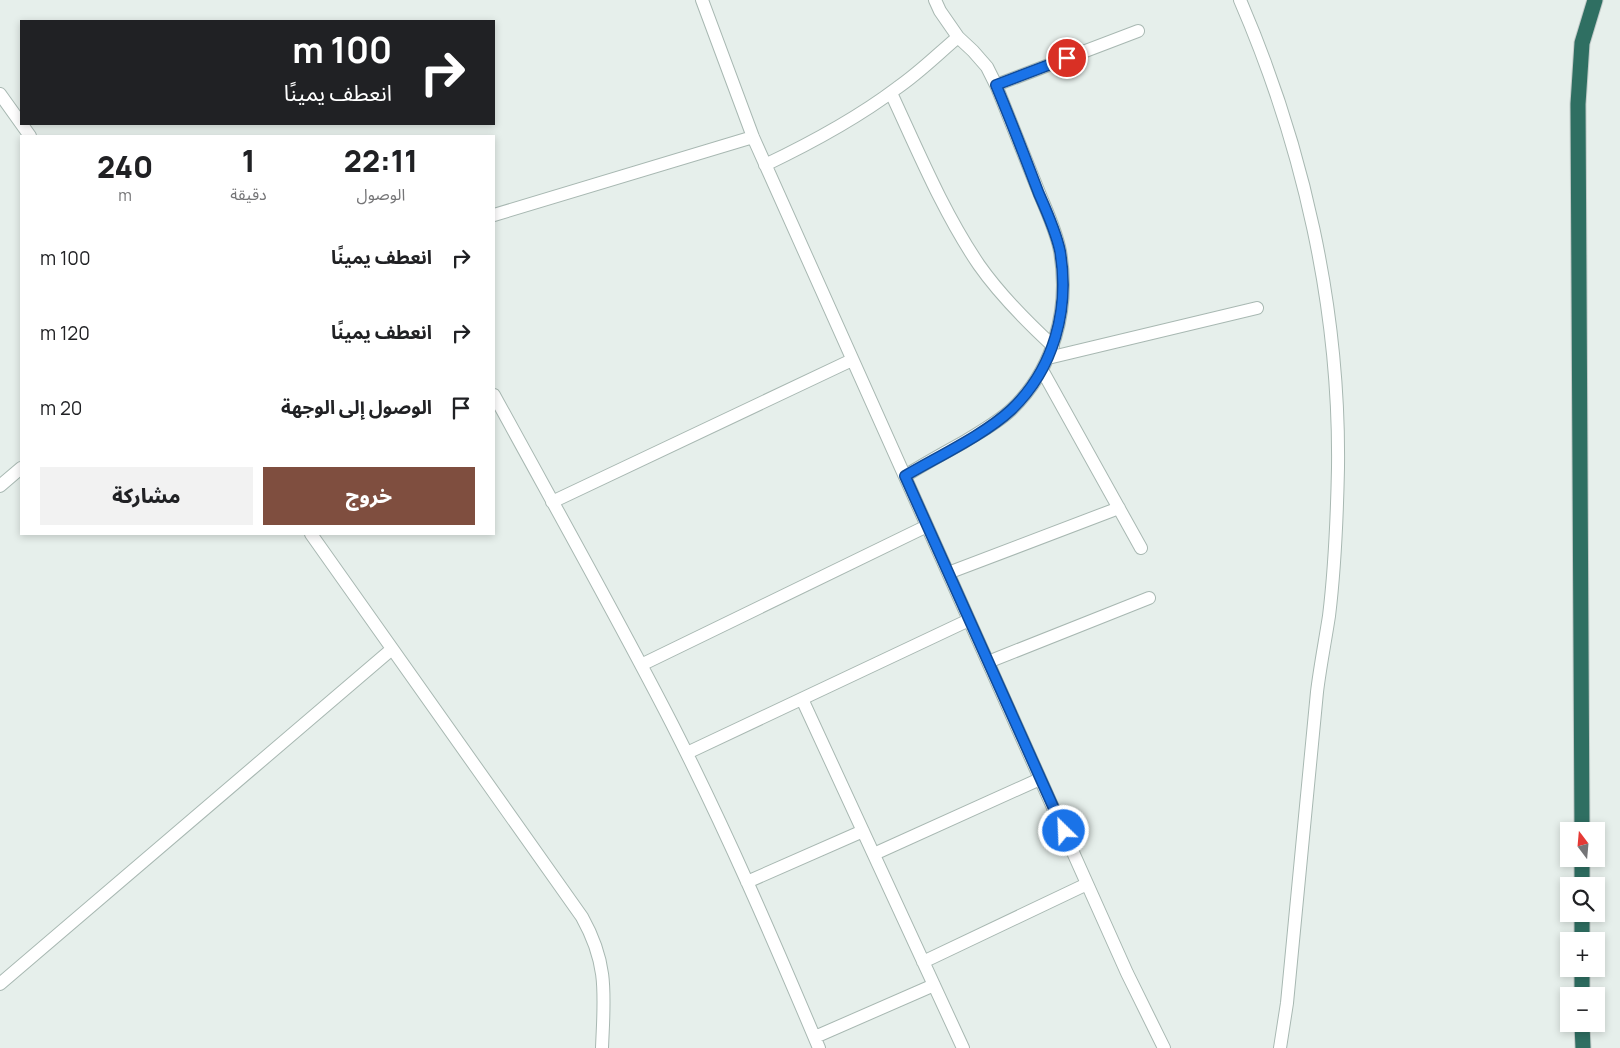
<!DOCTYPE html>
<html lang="ar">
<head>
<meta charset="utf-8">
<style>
  body { margin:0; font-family:Manrope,"Noto Sans Arabic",sans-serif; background:#f2f2f2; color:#202124; direction:rtl; height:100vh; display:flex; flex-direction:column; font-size:19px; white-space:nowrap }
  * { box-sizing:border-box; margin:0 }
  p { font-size:16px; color:#757577 }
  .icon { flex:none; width:28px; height:28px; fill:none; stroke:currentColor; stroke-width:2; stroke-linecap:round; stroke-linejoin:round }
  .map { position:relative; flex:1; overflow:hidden; direction:ltr }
  .panel { position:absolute; left:20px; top:135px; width:475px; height:400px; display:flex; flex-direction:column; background:#fff; border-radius:0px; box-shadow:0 2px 8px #0003; direction:rtl }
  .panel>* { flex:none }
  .hud { position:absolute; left:20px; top:20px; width:475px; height:105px; border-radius:0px; box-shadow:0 2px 8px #0003; direction:rtl; background:#202124; color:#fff; overflow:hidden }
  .needle { width:32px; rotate:344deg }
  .buttons { position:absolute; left:1560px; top:822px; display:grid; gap:10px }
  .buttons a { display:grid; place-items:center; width:45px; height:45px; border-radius:0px; background:#fff; box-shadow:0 2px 8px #0003; font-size:25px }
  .pin { position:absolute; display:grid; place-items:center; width:42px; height:42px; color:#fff; margin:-21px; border:2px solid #fff; border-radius:50%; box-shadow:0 1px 5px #0007 }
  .me { position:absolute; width:55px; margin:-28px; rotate:336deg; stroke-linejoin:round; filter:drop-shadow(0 0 4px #0008) }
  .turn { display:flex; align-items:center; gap:18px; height:105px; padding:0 20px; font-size:22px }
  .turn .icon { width:65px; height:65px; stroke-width:2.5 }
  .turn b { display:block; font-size:35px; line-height:42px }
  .eta { display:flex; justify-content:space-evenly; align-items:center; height:85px; text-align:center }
  .eta b { font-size:30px; font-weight:800; line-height:35px }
  .primary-button { display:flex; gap:10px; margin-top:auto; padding:10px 20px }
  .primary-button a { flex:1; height:58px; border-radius:0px; background:#7f4e3f; color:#fff; font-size:20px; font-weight:800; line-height:58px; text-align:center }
  .primary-button a+a { background:#f2f2f2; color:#202124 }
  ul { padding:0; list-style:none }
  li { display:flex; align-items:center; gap:15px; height:75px; padding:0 20px }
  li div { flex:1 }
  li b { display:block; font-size:19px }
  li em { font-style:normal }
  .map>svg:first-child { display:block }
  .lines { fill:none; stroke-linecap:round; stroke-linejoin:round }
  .lane-casing { stroke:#a8b8b2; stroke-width:14 }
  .highway-casing { stroke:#c2cac8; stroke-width:17 }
  .lane { stroke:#fff; stroke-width:12 }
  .highway { stroke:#2f6f62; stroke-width:15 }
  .route-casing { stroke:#114b97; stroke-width:12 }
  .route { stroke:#1a73e8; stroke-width:9 }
</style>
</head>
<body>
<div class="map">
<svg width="1620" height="1048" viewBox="0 0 1620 1048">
  <rect width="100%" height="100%" fill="#e6efeb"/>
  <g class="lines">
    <defs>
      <path id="lane" d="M 702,0 L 753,137 L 1127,973 L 1164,1048
        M 1240,0 C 1303,146 1340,308 1338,468 C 1337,517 1335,567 1329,616 C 1325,642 1320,667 1317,692 C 1306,796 1297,900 1287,1003 L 1280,1048
        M 996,85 L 1138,31
        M 891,93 C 918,151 943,212 979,265 C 1000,295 1026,321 1053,346
        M 0,94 L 30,136
        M 765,165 C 811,143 856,119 897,88 C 919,73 938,54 958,37
        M 494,215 L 753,137
        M 1048,358 L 1257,308
        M 1042,370 L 1141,548
        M 494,395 C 554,505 615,613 672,724 C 726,830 773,939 819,1048
        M 905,476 C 924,464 944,453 964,442 C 980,432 997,423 1011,410 C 1054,369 1070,309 1060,251 C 1056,230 1046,210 1038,190 C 1024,155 1010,120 996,85 L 987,67 L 973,51 L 958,37 L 940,11 L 935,0
        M 0,486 L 21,468
        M 552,502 L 852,360
        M 311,534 L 582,917 C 609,965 604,996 602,1048
        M 948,573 L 1119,508
        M 988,662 L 1149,598
        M 641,665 L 927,526
        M 802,699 L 963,1048
        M 687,753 L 969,620
        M 874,854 L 1040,779
        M 747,882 L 863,831
        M 923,962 L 1087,884
        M 0,984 L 392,649
        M 815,1037 L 934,985"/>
      <path id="highway" d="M 1582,831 L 1578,104 L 1582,43 L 1595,0
        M 1582,859 L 1582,886
        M 1582,914 L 1582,941
        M 1582,969 L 1582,996
        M 1582,1024 L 1583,1048"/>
    </defs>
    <use href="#lane" class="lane-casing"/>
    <use href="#highway" class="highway-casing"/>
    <use href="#lane" class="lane"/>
    <use href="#highway" class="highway"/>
  </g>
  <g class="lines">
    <defs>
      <path id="route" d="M 1064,831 L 905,476 C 937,457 984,435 1011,410 C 1054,369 1070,309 1060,251 C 1056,232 1047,212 1039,194 C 1025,157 1011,121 996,85 L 1067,58"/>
    </defs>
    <use href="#route" class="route-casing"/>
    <use href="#route" class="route"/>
  </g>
</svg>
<div class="buttons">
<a><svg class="needle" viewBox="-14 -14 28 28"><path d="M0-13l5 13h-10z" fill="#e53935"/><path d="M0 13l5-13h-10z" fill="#757577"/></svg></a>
<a><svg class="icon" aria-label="search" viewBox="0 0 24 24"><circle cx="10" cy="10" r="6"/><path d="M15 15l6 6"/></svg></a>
<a>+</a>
<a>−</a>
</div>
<div class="pin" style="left:1067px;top:58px;background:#d93025"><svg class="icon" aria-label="arrive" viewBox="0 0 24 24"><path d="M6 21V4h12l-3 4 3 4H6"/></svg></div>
<svg class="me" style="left:1064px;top:831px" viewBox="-20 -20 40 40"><circle r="17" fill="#1a73e8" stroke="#fff" stroke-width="3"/><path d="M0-11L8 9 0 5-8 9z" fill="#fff"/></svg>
<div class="hud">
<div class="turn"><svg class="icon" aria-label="right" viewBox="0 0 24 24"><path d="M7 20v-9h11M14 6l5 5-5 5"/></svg><div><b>100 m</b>انعطف يمينًا</div></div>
</div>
<section class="panel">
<div class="eta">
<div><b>22:11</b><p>الوصول</p></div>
<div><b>1</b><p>دقيقة</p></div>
<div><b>240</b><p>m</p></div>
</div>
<ul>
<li><svg class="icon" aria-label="right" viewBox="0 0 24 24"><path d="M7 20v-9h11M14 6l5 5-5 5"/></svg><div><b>انعطف يمينًا</b></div><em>100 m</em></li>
<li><svg class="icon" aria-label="right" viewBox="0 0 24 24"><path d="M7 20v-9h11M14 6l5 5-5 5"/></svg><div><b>انعطف يمينًا</b></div><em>120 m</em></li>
<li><svg class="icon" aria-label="arrive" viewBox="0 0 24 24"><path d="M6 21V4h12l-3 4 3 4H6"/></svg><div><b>الوصول إلى الوجهة</b></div><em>20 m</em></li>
</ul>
<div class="primary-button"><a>خروج</a><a>مشاركة</a></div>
</section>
</div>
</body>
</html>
